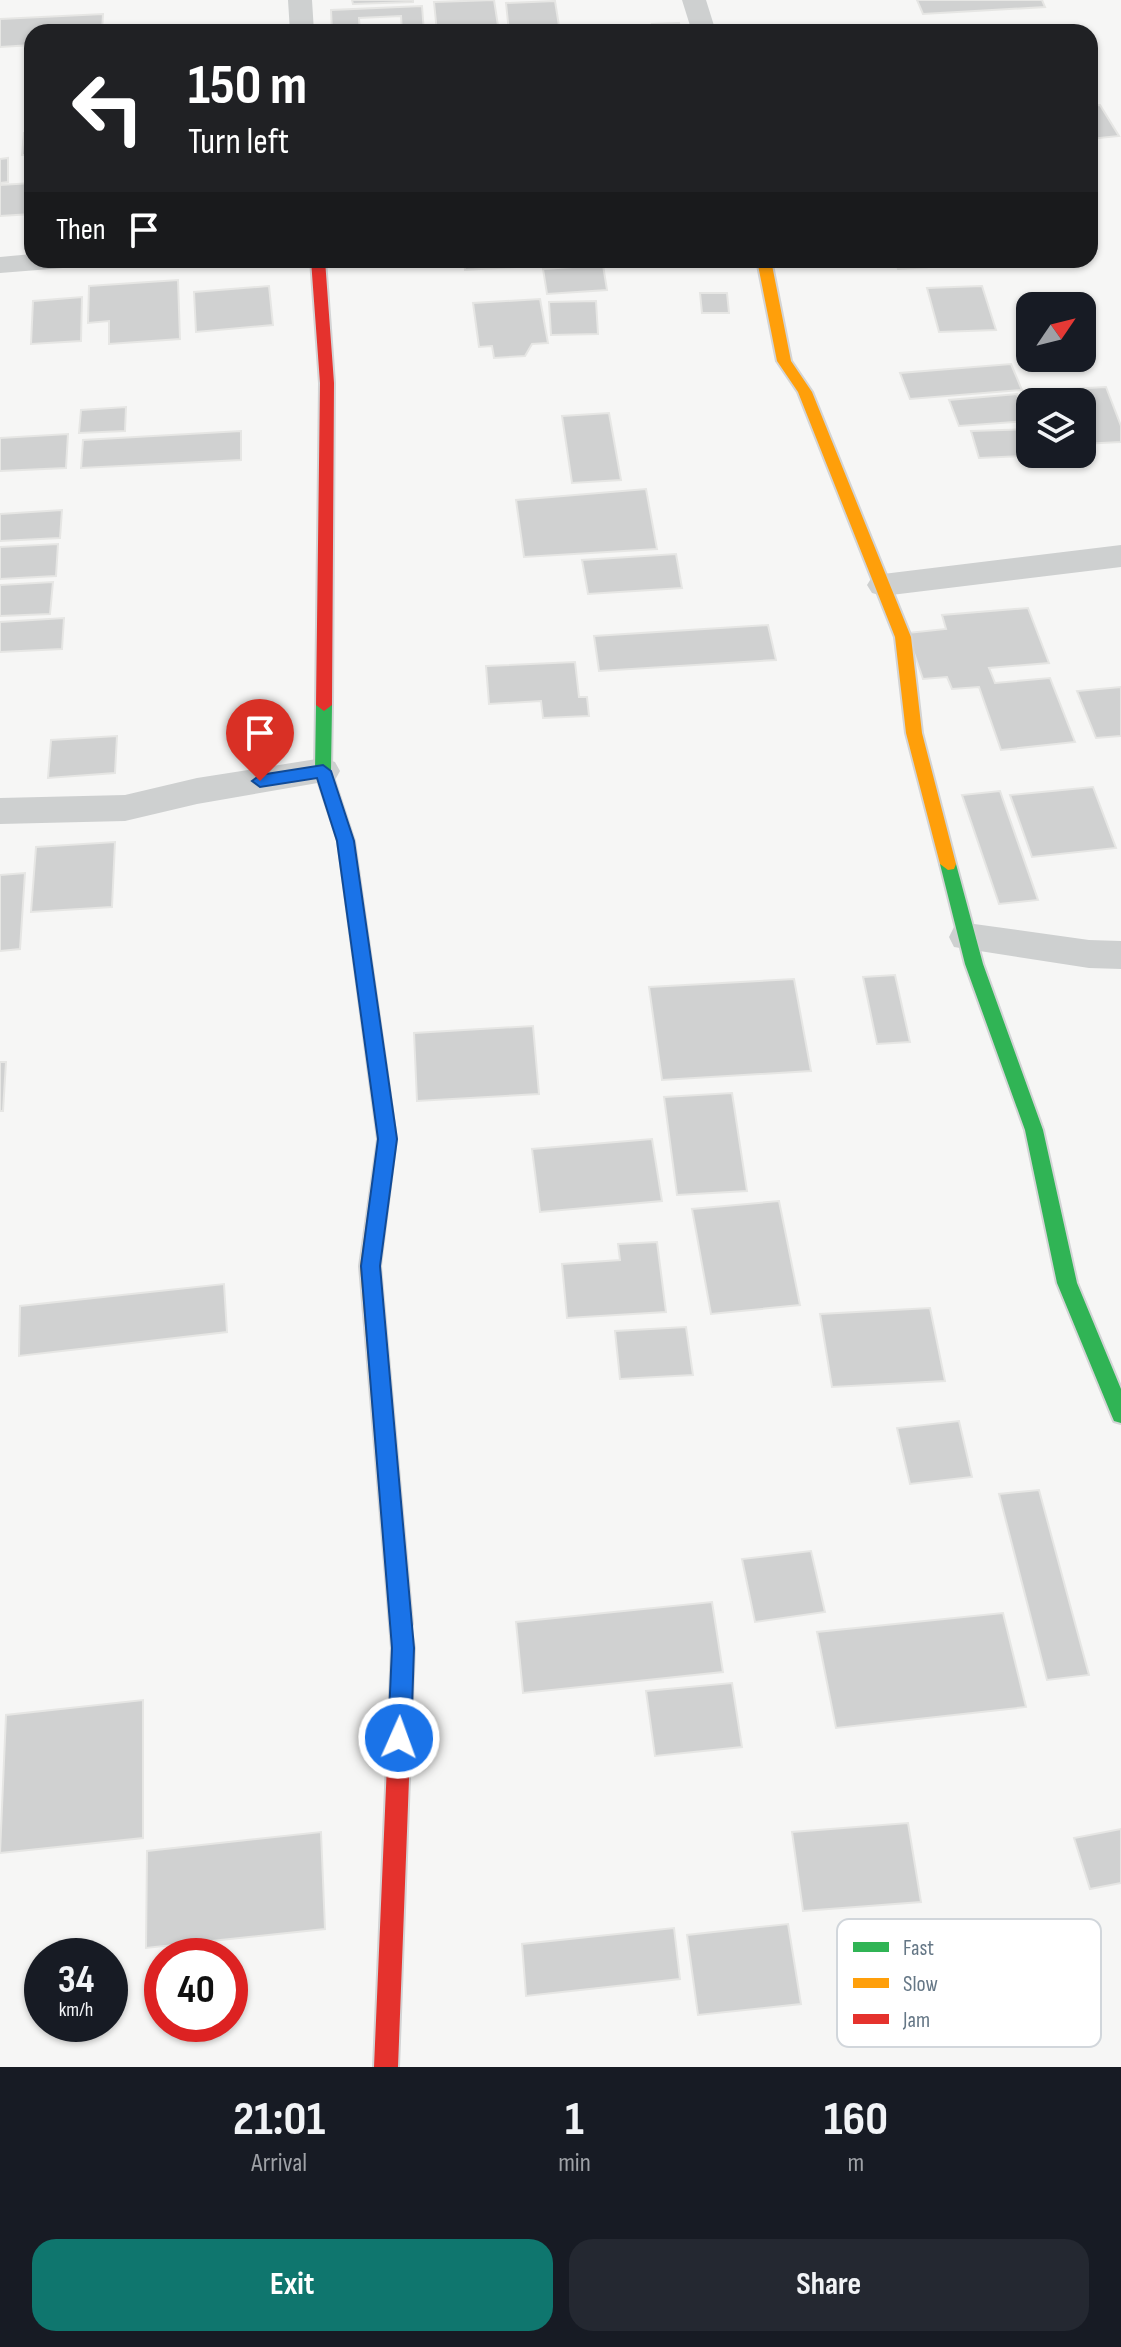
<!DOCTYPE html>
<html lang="en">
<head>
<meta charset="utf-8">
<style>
  body { margin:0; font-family:"Sofia Sans Condensed",sans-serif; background:#242831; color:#f1f3f6; height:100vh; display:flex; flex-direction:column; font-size:30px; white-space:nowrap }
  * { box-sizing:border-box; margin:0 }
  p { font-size:26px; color:#9ea1a6 }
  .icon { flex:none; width:44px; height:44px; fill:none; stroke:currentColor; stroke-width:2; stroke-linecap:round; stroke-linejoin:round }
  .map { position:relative; height:2067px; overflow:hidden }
  .details { display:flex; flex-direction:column; background:#171b24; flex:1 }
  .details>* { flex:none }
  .top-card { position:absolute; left:24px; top:24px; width:1074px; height:244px; border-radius:24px; box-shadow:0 2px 6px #0004; background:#202124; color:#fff; overflow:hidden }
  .needle { width:52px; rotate:55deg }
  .buttons { position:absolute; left:1016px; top:292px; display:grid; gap:16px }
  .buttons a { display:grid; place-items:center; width:80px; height:80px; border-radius:16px; background:#171b24; box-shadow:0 2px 6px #0004; font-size:40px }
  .speed { position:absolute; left:24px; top:1938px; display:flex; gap:16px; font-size:40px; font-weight:700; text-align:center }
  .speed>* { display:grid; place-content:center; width:104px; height:104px; border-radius:50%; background:#171b24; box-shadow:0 2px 6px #0004; line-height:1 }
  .speed small { font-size:20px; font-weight:400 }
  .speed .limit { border:12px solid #d22; background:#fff; color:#111 }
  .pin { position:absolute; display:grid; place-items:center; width:68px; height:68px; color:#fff; margin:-82px -34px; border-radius:50% 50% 50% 0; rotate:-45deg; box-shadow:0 0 8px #0007 }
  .pin .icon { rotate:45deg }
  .me { position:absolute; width:88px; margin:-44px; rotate:2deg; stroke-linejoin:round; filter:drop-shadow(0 0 6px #0008) }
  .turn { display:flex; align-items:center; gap:28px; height:168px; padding:0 32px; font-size:36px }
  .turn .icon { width:104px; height:104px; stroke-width:2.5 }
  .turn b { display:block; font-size:56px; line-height:68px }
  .then { display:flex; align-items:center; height:76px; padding:0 32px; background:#0003; gap:16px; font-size:30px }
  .eta { display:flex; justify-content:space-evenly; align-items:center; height:136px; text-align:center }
  .eta b { font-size:48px; font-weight:700; line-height:56px }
  .button { display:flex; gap:16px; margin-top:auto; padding:16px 32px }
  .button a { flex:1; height:92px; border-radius:24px; background:#0f766e; color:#fff; font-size:32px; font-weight:700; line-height:92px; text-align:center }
  .button a+a { background:#242831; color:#f1f3f6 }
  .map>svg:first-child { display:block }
  .building { fill:#d0d1d1; stroke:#e6e6e4; stroke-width:2 }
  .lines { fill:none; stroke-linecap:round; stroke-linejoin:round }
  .fast-casing { stroke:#d3d4d5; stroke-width:4 }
  .slow-casing { stroke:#d3d4d5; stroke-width:4 }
  .jam-casing { stroke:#d3d4d5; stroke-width:4 }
  .street { fill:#ced0d0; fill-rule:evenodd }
  .fast { fill:#30b455; fill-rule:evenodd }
  .slow { fill:#ff9f0a; fill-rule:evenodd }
  .jam { fill:#e5322d; fill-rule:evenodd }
  .route { fill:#1a73e8; stroke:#114b97; stroke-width:2 }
  .key { fill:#fff; stroke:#d1d6db; stroke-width:2 }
  .key-label { font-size:22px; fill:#657786 }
</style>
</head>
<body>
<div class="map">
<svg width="1121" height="2067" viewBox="0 0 1121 2067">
  <rect width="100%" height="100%" fill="#f6f6f5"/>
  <path class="building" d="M 352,0 L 413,0 L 413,2 L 353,4 Z
    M 494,0 L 499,32 L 437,32 L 434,2 Z
    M 917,0 L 1042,0 L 1045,7 L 923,14 Z
    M 555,1 L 560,32 L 509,32 L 506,3 Z
    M 422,6 L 424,32 L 402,32 L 401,16 L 359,18 L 360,32 L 332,32 L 331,10 Z
    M 103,14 L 102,32 L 32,32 L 32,45 L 0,47 L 0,19 Z
    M 679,23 L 681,32 L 654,32 L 652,24 Z
    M 1100,105 L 1119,136 L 1090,139 L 1090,106 Z
    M 24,133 L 32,133 L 32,155 L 22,155 Z
    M 8,158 L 8,182 L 0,183 L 0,159 Z
    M 32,183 L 32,214 L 0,216 L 0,185 Z
    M 464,260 L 532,260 L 533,266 L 465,270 Z
    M 895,260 L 983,260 L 984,264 L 898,269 Z
    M 603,265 L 607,290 L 547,294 L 543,269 Z
    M 178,280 L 180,339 L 109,344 L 109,321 L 88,323 L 89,286 Z
    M 269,286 L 273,325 L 196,332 L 194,292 Z
    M 982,286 L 996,330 L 939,332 L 927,288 Z
    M 700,293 L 727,293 L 729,313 L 702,313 Z
    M 82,297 L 81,341 L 31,344 L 33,301 Z
    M 540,299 L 548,343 L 532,344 L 525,356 L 494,358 L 492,346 L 479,347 L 473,303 Z
    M 596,301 L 598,334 L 551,335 L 549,302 Z
    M 1011,364 L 1022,390 L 910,399 L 900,373 Z
    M 1106,387 L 1121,426 L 1121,442 L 1082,444 L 1082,402 L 1052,402 L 1048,390 Z
    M 1017,394 L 1028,421 L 959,426 L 949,400 Z
    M 126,407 L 125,431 L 79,433 L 81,410 Z
    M 609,413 L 621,480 L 572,483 L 562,416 Z
    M 1030,429 L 1030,454 L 1044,455 L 979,458 L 971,431 Z
    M 241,431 L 241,460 L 81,468 L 83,440 Z
    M 68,434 L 66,468 L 0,471 L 0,438 Z
    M 646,489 L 657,549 L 524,557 L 516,500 Z
    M 62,510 L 60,538 L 0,541 L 0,514 Z
    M 58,544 L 56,576 L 0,579 L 0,547 Z
    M 676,554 L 682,588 L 588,594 L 582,560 Z
    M 53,582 L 50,614 L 0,616 L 0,585 Z
    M 1028,608 L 1049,663 L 989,668 L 995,683 L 1050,678 L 1075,742 L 1001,750 L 979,687 L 952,689 L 947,677 L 923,679 L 907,633 L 946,629 L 942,615 Z
    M 64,618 L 62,649 L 0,652 L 0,622 Z
    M 768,625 L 776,660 L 599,671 L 594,636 Z
    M 575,662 L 579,697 L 587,697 L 589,716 L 543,718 L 541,701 L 489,704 L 486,666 Z
    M 1121,687 L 1121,736 L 1096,738 L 1077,691 Z
    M 117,736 L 115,773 L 48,778 L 51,740 Z
    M 1093,787 L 1116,848 L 1032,857 L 1010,795 Z
    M 1000,791 L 1038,900 L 999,904 L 962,795 Z
    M 115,842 L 112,907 L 31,912 L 36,847 Z
    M 25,873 L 20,949 L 0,951 L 0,875 Z
    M 895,975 L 910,1042 L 877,1044 L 863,977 Z
    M 794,979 L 811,1071 L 662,1080 L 649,987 Z
    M 533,1026 L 539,1094 L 417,1101 L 414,1033 Z
    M 0,1062 L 6,1062 L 3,1111 L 0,1111 Z
    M 732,1093 L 747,1191 L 677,1195 L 664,1097 Z
    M 652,1139 L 662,1201 L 540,1212 L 532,1149 Z
    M 779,1201 L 800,1305 L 711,1314 L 692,1209 Z
    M 657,1242 L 666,1312 L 567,1318 L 562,1264 L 620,1260 L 618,1244 Z
    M 224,1284 L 227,1332 L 19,1356 L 20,1306 Z
    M 930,1308 L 945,1381 L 832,1387 L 820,1314 Z
    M 686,1327 L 693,1375 L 620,1379 L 615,1331 Z
    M 959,1421 L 972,1477 L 910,1484 L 897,1428 Z
    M 1039,1490 L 1089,1675 L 1047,1680 L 999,1494 Z
    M 811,1551 L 825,1612 L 755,1622 L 742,1559 Z
    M 712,1602 L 723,1672 L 523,1693 L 516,1622 Z
    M 1003,1613 L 1026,1707 L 836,1728 L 817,1632 Z
    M 732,1683 L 742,1747 L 655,1756 L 646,1691 Z
    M 143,1700 L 143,1838 L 0,1853 L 6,1715 Z
    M 908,1823 L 921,1902 L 803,1911 L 792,1832 Z
    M 1121,1829 L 1121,1883 L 1090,1889 L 1074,1838 Z
    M 321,1832 L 325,1929 L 146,1948 L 147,1851 Z
    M 788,1924 L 801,2004 L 698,2015 L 687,1935 Z
    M 674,1928 L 680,1979 L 526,1996 L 522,1944 Z"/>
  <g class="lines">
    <defs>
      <path id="fast" d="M 324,699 L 332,705 L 331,771 L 354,841 L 386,1066 L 383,1071 L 371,1071 L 368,1066 L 338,841 L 315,771 L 316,705 Z
        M 948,858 L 956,864 L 983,964 L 1043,1130 L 1077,1283 L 1121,1389 L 1121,1423 L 1114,1421 L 1111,1414 L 1057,1283 L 1025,1130 L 965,964 L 940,864 Z"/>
      <path id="slow" d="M 757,260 L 771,260 L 791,361 L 812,392 L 911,637 L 922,733 L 956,864 L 954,869 L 948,870 L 940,864 L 906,733 L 895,637 L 798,392 L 777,361 Z
        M 377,1059 L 383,1061 L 386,1066 L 396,1139 L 380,1266 L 412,1624 L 409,1631 L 401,1634 L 393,1631 L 390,1624 L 360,1266 L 378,1139 L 368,1066 L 371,1061 Z"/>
      <path id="jam" d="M 311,260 L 325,260 L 334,383 L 332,705 L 324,711 L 316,705 L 320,383 Z
        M 401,1614 L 409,1617 L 414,1648 L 398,2067 L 374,2067 L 392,1648 L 390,1624 L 393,1617 Z"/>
    </defs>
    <use href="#fast" class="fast-casing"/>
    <use href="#slow" class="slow-casing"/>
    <use href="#jam" class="jam-casing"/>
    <path class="street" d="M 288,0 L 312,0 L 314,32 L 290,32 Z
      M 682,0 L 706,0 L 716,32 L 692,32 Z
      M 32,254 L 32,260 L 77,260 L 73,266 L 63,268 L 0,273 L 0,257 Z
      M 1121,545 L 1121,567 L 883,596 L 872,593 L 867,585 L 872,577 L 883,574 Z
      M 323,758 L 335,762 L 340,771 L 335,780 L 197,804 L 125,821 L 0,824 L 0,798 L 125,795 L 197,778 Z
      M 967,923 L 1089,940 L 1121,941 L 1121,969 L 1089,968 L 954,947 L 949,937 L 954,927 Z"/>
    <use href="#fast" class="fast"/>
    <use href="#slow" class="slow"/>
    <use href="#jam" class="jam"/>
  </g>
  <path class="route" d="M 323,765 L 331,771 L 354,841 L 397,1139 L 380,1266 L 414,1648 L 411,1738 L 407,1746 L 399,1749 L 391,1746 L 388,1738 L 392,1648 L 361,1266 L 378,1139 L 337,841 L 317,778 L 260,787 L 252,781 L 260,775 Z"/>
  <rect x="837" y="1919" width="264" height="128" rx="12" class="key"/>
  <rect x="853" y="1942" width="36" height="10" fill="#30b455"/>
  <rect x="853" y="1978" width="36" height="10" fill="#ff9f0a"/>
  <rect x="853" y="2014" width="36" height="10" fill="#e5322d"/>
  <g class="key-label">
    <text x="903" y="1955">Fast</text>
    <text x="903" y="1991">Slow</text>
    <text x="903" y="2027">Jam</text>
  </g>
</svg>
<div class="buttons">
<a><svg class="needle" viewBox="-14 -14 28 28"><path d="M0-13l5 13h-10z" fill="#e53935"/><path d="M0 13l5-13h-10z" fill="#9ea1a6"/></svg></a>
<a><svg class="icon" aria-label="layers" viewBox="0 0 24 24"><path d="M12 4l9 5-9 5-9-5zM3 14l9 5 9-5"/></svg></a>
</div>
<div class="speed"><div>34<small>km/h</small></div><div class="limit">40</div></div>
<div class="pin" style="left:260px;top:781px;background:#d93025"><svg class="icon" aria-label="arrive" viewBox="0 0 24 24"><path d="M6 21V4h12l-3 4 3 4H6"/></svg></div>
<svg class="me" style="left:399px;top:1738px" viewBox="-20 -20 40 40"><circle r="17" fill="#1a73e8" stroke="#fff" stroke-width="3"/><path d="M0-11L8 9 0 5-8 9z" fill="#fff"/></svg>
<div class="top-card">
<div class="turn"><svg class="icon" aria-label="left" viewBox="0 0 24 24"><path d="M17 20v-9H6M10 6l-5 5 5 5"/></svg><div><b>150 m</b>Turn left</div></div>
<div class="then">Then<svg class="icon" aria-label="arrive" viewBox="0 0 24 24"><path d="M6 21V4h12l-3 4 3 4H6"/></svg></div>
</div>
</div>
<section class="details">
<div class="eta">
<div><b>21:01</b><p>Arrival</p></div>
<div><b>1</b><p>min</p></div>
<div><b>160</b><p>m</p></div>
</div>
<div class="button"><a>Exit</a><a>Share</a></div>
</section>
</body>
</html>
